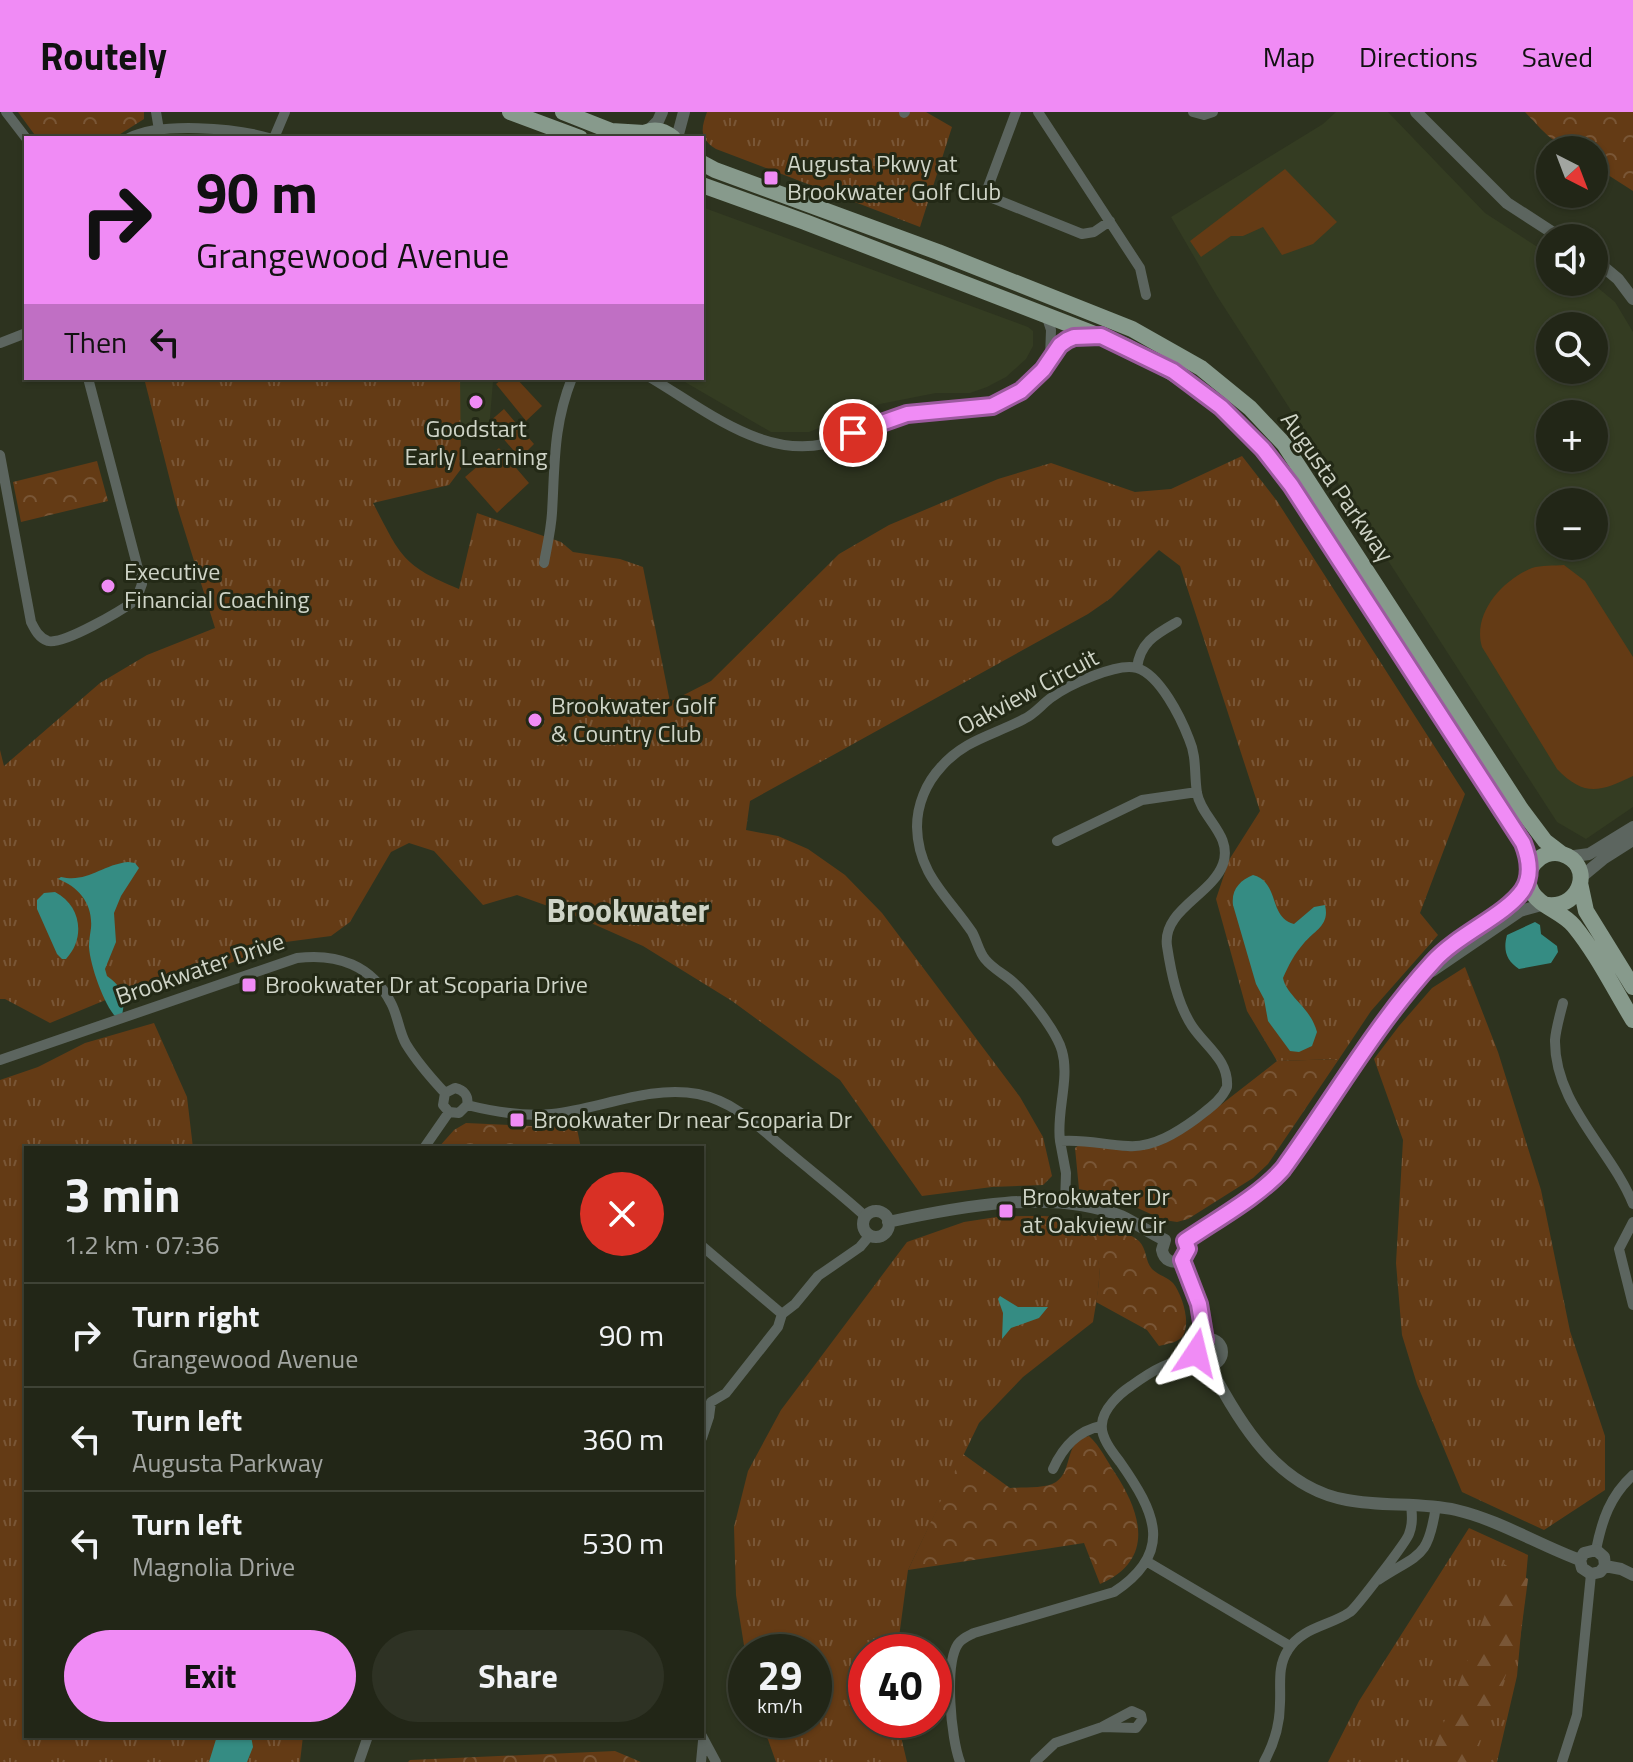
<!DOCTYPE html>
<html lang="en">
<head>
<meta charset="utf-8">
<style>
  body { margin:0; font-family:"Titillium Web",sans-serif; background:#2e3224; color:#f1f3f6; height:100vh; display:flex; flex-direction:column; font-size:30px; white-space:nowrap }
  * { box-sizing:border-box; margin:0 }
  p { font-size:26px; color:#a2a5a1 }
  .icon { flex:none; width:44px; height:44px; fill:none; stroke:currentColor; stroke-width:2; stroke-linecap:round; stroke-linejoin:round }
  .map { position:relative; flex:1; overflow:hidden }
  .details { position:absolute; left:24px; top:1034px; width:680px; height:592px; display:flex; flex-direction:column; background:#222617; border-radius:0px; box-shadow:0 2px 6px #0004,0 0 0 2px #3f4336 }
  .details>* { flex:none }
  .top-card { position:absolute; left:24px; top:24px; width:680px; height:244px; border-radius:0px; box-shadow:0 2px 6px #0004,0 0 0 2px #3f4336; background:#f08bf5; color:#111; overflow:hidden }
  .needle { width:52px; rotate:138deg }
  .controls { position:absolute; left:1536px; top:24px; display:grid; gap:16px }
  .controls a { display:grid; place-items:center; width:72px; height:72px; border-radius:50%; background:#222617; box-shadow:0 2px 6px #0004,0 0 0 2px #3f4336; font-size:40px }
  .speed { position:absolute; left:728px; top:1522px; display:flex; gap:16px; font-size:40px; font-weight:700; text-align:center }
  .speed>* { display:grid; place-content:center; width:104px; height:104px; border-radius:50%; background:#222617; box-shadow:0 2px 6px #0004,0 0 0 2px #3f4336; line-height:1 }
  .speed small { font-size:20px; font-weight:400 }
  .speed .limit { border:12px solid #d22; background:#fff; color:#111 }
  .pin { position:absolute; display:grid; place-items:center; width:68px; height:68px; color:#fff; margin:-34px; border:4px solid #fff; border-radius:50%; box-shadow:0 2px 8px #0007 }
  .me { position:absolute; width:88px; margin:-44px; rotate:10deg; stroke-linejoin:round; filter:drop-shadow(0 0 6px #0008) }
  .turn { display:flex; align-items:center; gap:28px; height:168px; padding:0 40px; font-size:36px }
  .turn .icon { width:104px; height:104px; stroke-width:2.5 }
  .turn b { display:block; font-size:56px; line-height:68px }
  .then { display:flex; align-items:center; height:76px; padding:0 40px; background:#0003; gap:16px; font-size:30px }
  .round { display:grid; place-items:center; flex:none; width:84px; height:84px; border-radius:42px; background:#2e3224 }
  .summary { display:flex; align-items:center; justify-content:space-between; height:136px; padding:0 40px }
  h1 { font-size:48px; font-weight:700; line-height:60px }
  .button { display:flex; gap:16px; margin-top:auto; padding:16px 40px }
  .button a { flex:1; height:92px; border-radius:48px; background:#f08bf5; color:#111; font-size:32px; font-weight:700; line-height:92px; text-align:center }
  .button a+a { background:#2e3224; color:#f1f3f6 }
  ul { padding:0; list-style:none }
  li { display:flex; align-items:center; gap:24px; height:104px; padding:0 40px; border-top:2px solid #3f4336 }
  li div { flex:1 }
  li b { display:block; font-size:30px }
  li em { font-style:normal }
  header { display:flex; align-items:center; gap:48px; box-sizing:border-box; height:112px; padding:0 40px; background:#f08bf5; color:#111 }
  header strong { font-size:38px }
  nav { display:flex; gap:44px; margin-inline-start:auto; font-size:28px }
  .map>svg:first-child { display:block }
  .built { fill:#343c22; fill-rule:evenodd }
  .grass { fill:url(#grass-tufts) }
  .forest { fill:url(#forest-firs) }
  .park { fill:url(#park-crowns) }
  .pitch { fill:#643b15 }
  .water { fill:#358c83 }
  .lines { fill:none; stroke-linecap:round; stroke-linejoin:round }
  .minor { stroke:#5c655f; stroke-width:10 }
  .tertiary { stroke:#5c655f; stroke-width:12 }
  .primary { stroke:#879a8c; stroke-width:16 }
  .route-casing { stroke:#9c5a9f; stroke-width:20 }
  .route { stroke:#f08bf5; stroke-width:14 }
  .poi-dot { fill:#f08bf5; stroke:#232916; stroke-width:3 }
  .labels { text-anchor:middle; stroke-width:6; stroke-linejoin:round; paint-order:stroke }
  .poi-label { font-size:24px; fill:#cfd4c7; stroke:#232916; text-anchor:start }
  .street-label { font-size:24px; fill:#cfd4c7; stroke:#232916 }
  .district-label { font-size:32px; font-weight:bold; fill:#cfd4c7; stroke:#232916 }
</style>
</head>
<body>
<header>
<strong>Routely</strong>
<nav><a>Map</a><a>Directions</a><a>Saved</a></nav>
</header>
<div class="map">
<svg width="1633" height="1650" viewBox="0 0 1633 1650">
  <defs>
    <pattern id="grass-tufts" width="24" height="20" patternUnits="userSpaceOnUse" patternTransform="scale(2)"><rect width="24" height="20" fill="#643b15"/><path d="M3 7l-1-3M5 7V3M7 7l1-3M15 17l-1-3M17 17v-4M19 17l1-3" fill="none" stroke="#795636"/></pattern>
    <pattern id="forest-firs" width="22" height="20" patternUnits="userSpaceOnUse" patternTransform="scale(2)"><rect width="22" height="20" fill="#643b15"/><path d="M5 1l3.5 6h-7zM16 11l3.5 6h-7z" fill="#795636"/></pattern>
    <pattern id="park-crowns" width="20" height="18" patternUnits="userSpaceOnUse" patternTransform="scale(2)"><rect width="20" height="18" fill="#643b15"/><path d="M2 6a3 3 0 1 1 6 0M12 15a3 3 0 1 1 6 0" fill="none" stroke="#795636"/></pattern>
  </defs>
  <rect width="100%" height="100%" fill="#2d331f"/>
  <path class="built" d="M 1336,0 L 1388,0 L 1485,101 L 1550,143 L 1550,170 L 1591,170 L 1615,190 L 1633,220 L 1633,695 L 1586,727 L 1557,710 L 1217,184 L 1171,105 L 1323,12 ZM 1550,214 L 1594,214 L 1594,258 L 1550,258 ZM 1550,302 L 1594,302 L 1594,346 L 1550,346 ZM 1550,390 L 1594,390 L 1594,434 L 1550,434 Z
    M 702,95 L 1028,215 L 1033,219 L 1033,234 L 1026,247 L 1006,265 L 987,275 L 970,281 L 936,281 L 880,292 L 809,320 L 771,320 L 678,266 L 702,266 Z
    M 460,266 L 497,266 L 493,270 L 489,317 L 460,316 Z"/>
  <path class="grass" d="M 707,0 L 926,0 L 952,15 L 920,115 L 716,37 C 699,26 701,17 707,0 Z
    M 144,266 L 460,266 L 461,357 L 449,373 L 373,391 C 401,444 401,453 459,477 L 477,401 L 561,430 L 573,440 L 620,447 L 643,455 L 670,590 L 711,569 L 839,442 L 889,413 L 998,367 L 1051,351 L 1135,380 L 1171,377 L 1242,344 L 1277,389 L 1465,682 L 1420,801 L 1438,823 L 1371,899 L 1339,947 L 1277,949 L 1247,899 L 1216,787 L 1229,748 L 1260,699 L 1180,454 L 1159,438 L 1111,486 L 1088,502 L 750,689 L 746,718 L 778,724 L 808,737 L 845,763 L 882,801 L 1020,985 L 1043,1025 L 1052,1064 L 1043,1073 L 992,1075 L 922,1084 L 840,968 L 732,889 L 643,834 L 573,803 L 517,783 L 483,793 L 434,739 L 409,731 L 391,740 L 350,810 L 331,824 L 278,831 L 216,857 L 183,856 L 50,911 L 5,887 L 0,887 L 0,638 L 4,654 L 100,571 L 147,543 L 215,516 L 175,388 Z
    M 1465,855 L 1498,940 L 1541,1078 L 1570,1219 L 1605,1324 L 1605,1378 L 1544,1418 L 1462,1380 L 1417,1272 L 1402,1223 L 1396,1151 L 1403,1028 L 1374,947 L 1399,914 L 1432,876 Z
    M 154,911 L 187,985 L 193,1036 L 26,1036 L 26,1624 L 303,1624 L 300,1650 L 0,1650 L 0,968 L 38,955 L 85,931 Z
    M 1003,1104 C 1020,1105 1050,1102 1065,1107 C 1112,1123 1099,1173 1093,1210 L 1023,1265 L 979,1311 L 908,1458 L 897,1540 L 866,1540 L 866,1608 L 897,1608 L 907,1650 L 776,1650 L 761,1608 L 814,1608 L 814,1540 L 746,1540 L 746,1546 L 736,1483 L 734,1415 L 748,1359 L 781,1298 L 907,1130 L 964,1110 Z
    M 1469,1416 L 1528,1443 L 1517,1564 L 1497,1650 L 1328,1650 L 1359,1589 Z"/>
  <path class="forest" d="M 1504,1452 L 1528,1467 L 1520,1528 L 1471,1650 L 1429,1650 Z"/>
  <path class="park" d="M 18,0 L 144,0 L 144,7 L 114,26 L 37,26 Z
    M 1525,0 L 1633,0 L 1633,79 L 1594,54 L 1594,38 C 1556,38 1550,26 1525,0 Z
    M 97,349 L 108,389 L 21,410 L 13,370 Z
    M 1339,947 L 1268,1052 L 1253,1066 L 1188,1107 L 1177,1110 L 1164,1108 L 1111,1084 L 1079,1077 L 1075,1036 L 1080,1032 L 1129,1039 L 1200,1009 L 1277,949 Z
    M 466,1011 L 553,1015 L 576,1012 L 581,1036 L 438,1036 L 454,1018 Z
    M 1097,1114 C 1111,1118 1128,1119 1139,1129 C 1147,1137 1145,1149 1152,1157 C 1158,1163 1167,1165 1173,1171 C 1182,1182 1192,1213 1182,1225 C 1176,1231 1167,1232 1159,1234 L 1147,1218 L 1096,1190 C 1101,1161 1102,1147 1087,1121 Z
    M 1089,1324 C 1100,1334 1107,1349 1115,1361 C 1142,1402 1155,1448 1100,1472 L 1084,1431 L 908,1458 L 963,1342 L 1010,1376 C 1023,1375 1045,1377 1056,1370 C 1074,1358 1063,1329 1089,1324 Z
    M 615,1639 L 641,1650 L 408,1650 L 410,1648 Z"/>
  <path class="pitch" d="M 1285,57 L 1337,110 L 1313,132 L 1282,143 L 1263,115 L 1243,124 L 1231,124 L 1201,145 L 1190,129 Z
    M 503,266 L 516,266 L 542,294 L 526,309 L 496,272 Z
    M 504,297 L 534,332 L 520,346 L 489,310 Z
    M 499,336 L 529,371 L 497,401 L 465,365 Z
    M 1564,453 L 1585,469 L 1633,545 L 1633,664 C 1600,680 1584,685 1557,657 L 1482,535 C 1472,502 1502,468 1532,456 C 1541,453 1554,454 1564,453 Z"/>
  <path class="water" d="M 128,750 L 135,751 L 139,756 L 121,784 L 114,801 L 116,830 L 105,857 L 107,864 C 122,874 126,886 122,903 L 116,905 C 104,893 90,853 89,835 C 89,828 90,823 91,816 C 93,792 79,775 58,767 L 61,765 C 88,771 101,753 128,750 Z
    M 1253,763 C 1280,770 1268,805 1294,812 L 1314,795 L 1325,793 C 1330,813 1315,818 1304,831 C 1295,841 1288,854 1283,866 C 1287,885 1310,894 1317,920 L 1312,934 L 1299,940 L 1290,939 L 1268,909 L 1264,887 L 1256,872 L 1233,793 C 1231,778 1240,768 1253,763 Z
    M 55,780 C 81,793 86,826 66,847 L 62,847 L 57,842 L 37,797 L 37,788 L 44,781 Z
    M 1535,810 L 1540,813 L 1541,822 L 1557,834 L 1558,840 L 1551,851 L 1519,857 C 1506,848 1503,838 1507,823 Z
    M 1000,1184 L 1018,1195 L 1048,1195 L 1039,1206 L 1011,1216 L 1002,1227 L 1003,1201 L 998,1187 Z
    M 217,1624 L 251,1624 L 253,1635 L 247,1650 L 209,1650 Z"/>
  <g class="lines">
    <path class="minor" d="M 6,0 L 26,26
      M 156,0 L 159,18
      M 1016,0 L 988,75 L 990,85 L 1082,122 L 1094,120 L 1110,109
      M 1038,0 L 1140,156 L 1146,183
      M 1193,0 L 1204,3 L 1213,0
      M 904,1 L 905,0
      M 129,26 C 160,10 235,16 269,26
      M 274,26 L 285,0
      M 1046,203 L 1051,218 L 1050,246
      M 0,231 L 26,221
      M 651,266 C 702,296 762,346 824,332 C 853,325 879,307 910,301 C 941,296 977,303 1006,288 C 1020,281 1034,270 1044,257 C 1052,246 1058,231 1072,226 C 1077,224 1084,224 1090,224
      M 0,343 L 31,510 C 35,518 39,526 48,529 C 64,533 122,498 136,488 L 142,472 L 88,266
      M 544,451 C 547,434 551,418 552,401 C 555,351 553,314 572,266
      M 1137,556 C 1140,530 1156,522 1177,510
      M 1057,729 L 1142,688 L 1197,680
      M 1563,891 C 1560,903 1556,916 1555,928 C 1554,992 1611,1037 1633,1092
      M 0,948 L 297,846 C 337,841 372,853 391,891 C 398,904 399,920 406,932 C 417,950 431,966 445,981
      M 445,981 L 443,993 L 449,1000 L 459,1001 L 467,993
      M 445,981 L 455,976 C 464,978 469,984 467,993
      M 467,993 C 495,1000 523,1005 552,1002 C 600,997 649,973 698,982 C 737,990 760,1017 790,1041 C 815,1062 841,1082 865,1104
      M 1060,1029 C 1056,1000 1070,967 1062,939 C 1057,920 1028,883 1013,870 C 1004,862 993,857 985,847 C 979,840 977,829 972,820 C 948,784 918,763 917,715 C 917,693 926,671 941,655 C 964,628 994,623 1024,607 C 1035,602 1042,592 1052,585 C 1068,573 1118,550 1137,556 C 1160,563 1181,606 1189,627 C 1197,645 1194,662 1197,681 C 1201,706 1233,723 1223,752 C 1212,783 1162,798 1167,834 C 1171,860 1177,891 1192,914 C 1206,935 1229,948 1227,975 C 1221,989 1208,997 1197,1006 C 1178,1020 1153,1036 1128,1034 C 1104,1033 1087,1027 1060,1029 L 1066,1061 L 1065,1092
      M 424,1036 L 449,1000
      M 1633,1110 L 1619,1137 L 1633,1193
      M 702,1134 L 782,1202
      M 702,1326 L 709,1305 L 711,1290 L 726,1281 L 778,1215 L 782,1202 L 795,1192 L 818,1164 L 860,1135 L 870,1123
      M 1053,1357 C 1063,1335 1077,1319 1101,1314
      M 1596,1438 C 1602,1408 1610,1384 1633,1363
      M 1146,1449 L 1290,1534
      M 1378,1468 C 1419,1441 1428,1448 1436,1394
      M 702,1624 L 716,1650
      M 359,1650 L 368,1624
      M 701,1650 L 703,1629
      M 960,1650 C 951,1627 944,1553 958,1532 C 962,1526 968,1524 974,1521 L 1114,1480 C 1175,1440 1155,1400 1120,1350 C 1113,1341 1100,1325 1102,1312 C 1103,1297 1119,1282 1131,1274 C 1153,1258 1170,1248 1197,1246
      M 1035,1650 L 1055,1631 L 1102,1615 L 1132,1599 L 1141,1603 L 1142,1608 L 1136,1616 L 1102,1615
      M 1264,1650 C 1274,1632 1280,1612 1280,1591 C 1281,1572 1277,1555 1288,1538 C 1302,1515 1330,1514 1350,1500 C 1356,1496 1407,1429 1409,1422 C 1413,1412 1412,1402 1411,1392
      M 1562,1650 L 1577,1603 L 1591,1462"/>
    <path class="tertiary" d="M 1416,0 L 1507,91 L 1561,126
      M 647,20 L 658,9 L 662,0
      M 677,26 L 684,0
      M 1594,147 L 1618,167 L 1633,187
      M 1567,745 L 1589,742 L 1633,715
      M 1580,766 L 1603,747 L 1633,728
      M 1432,859 L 1520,799 L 1545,792
      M863 1112a13 13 0 1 1 26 0a13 13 0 1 1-26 0Z
      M 888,1110 C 957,1095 1054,1076 1121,1104 C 1136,1111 1150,1121 1165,1128
      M 1165,1128 L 1162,1138 C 1164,1149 1173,1152 1182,1148
      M 1185,1129 L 1243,1088 L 1266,1076 L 1302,1031 L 1377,916 L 1430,853 L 1447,835 L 1504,795 L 1522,780 L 1528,768
      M 1182,1148 L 1199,1192 L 1205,1228
      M1196 1240a13 13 0 1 1 26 0a13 13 0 1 1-26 0Z
      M 1209,1253 C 1239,1311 1278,1376 1347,1388 C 1383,1395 1420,1390 1456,1398 C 1499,1408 1539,1433 1580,1448
      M 1580,1448 L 1584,1441 L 1596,1438 L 1604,1445 L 1605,1454
      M 1580,1448 L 1582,1456 L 1591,1462 L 1600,1460 L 1605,1454
      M 1605,1454 L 1621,1457 L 1633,1463"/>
    <path class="primary" d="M 510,0 L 580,26
      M 563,0 L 611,19 L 644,21
      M 637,26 C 649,16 661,16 673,26
      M 702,51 L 715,58 L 938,140 L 1132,217 L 1201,256 L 1250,296 L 1284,332 L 1521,697 L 1545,729 L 1562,742
      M 702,73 L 805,110 L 1128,235 C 1199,273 1242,309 1291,373 L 1523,731 L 1528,742 L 1528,765
      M 1580,771 L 1586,799 L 1633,875
      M 1548,793 C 1582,796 1594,752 1562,742 C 1540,736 1520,760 1532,780 C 1539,794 1563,800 1574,814 C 1597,842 1614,877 1633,908"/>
  </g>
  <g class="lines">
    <defs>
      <path id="route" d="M 853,321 L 907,302 L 992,294 L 1021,279 L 1043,258 L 1060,233 L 1067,228 L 1074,225 L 1101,224 L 1173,259 L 1221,295 L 1263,337 L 1291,373 L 1523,731 C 1529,746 1532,764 1523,778 C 1505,804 1458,822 1433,850 C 1375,913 1333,988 1283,1057 C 1258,1085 1217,1107 1185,1129 L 1188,1137 L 1182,1148 L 1199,1192 L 1205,1228 L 1198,1233 L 1196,1241"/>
    </defs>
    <use href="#route" class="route-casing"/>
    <use href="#route" class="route"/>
  </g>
  <g class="poi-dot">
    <rect x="763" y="58" width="16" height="16" rx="4"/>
    <circle cx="476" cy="290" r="8"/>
    <circle cx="108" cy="474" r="8"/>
    <circle cx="535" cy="608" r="8"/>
    <rect x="241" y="865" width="16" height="16" rx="4"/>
    <rect x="509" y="1000" width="16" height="16" rx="4"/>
    <rect x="998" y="1091" width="16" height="16" rx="4"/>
  </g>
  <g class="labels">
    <g class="poi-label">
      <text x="787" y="60">Augusta Pkwy at<tspan x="787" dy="28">Brookwater Golf Club</tspan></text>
      <text x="476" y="325" text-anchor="middle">Goodstart<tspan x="476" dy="28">Early Learning</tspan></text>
      <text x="124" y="468">Executive<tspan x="124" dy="28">Financial Coaching</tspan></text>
      <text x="551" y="602">Brookwater Golf<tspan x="551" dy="28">&amp; Country Club</tspan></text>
      <text x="265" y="881">Brookwater Dr at Scoparia Drive</text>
      <text x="533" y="1016">Brookwater Dr near Scoparia Dr</text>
      <text x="1022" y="1093">Brookwater Dr<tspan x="1022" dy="28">at Oakview Cir</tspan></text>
    </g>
    <g class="street-label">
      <text transform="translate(1337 375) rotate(55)" y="8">Augusta Parkway</text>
      <text transform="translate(1028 580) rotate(-28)" y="8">Oakview Circuit</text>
      <text transform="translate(200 857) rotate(-19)" y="8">Brookwater Drive</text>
    </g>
    <g class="district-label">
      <text x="628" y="810">Brookwater</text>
    </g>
  </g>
</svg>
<div class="controls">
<a><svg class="needle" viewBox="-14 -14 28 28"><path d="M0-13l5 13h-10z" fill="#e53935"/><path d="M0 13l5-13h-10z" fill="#a2a5a1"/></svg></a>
<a><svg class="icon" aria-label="sound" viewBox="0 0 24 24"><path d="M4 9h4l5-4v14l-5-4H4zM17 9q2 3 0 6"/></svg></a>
<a><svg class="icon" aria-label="search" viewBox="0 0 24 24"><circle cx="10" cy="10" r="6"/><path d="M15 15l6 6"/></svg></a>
<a>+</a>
<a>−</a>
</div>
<div class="speed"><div>29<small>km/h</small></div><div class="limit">40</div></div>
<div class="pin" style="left:853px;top:321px;background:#d93025"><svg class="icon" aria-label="arrive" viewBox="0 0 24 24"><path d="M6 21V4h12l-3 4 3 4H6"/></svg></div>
<svg class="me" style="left:1196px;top:1241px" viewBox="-20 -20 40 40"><path d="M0-17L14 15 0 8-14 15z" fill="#f08bf5" stroke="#fff" stroke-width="4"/></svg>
<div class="top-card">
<div class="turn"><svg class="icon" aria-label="right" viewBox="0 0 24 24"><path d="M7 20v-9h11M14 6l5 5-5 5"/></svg><div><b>90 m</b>Grangewood Avenue</div></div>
<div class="then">Then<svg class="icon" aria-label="left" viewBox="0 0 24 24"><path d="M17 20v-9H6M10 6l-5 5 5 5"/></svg></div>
</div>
<section class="details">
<div class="summary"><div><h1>3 min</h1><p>1.2 km · 07:36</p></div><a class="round" style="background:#d93025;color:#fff"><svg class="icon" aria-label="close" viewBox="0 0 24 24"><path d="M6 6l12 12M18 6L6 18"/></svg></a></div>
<ul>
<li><svg class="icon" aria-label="right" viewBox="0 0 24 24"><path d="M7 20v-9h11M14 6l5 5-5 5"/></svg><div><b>Turn right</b><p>Grangewood Avenue</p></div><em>90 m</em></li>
<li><svg class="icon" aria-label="left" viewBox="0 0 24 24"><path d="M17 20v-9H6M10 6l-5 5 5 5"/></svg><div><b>Turn left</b><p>Augusta Parkway</p></div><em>360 m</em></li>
<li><svg class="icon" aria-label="left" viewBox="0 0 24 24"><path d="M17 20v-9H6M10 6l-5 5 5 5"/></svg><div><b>Turn left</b><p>Magnolia Drive</p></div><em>530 m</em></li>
</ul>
<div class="button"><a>Exit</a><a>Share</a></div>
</section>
</div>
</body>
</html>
